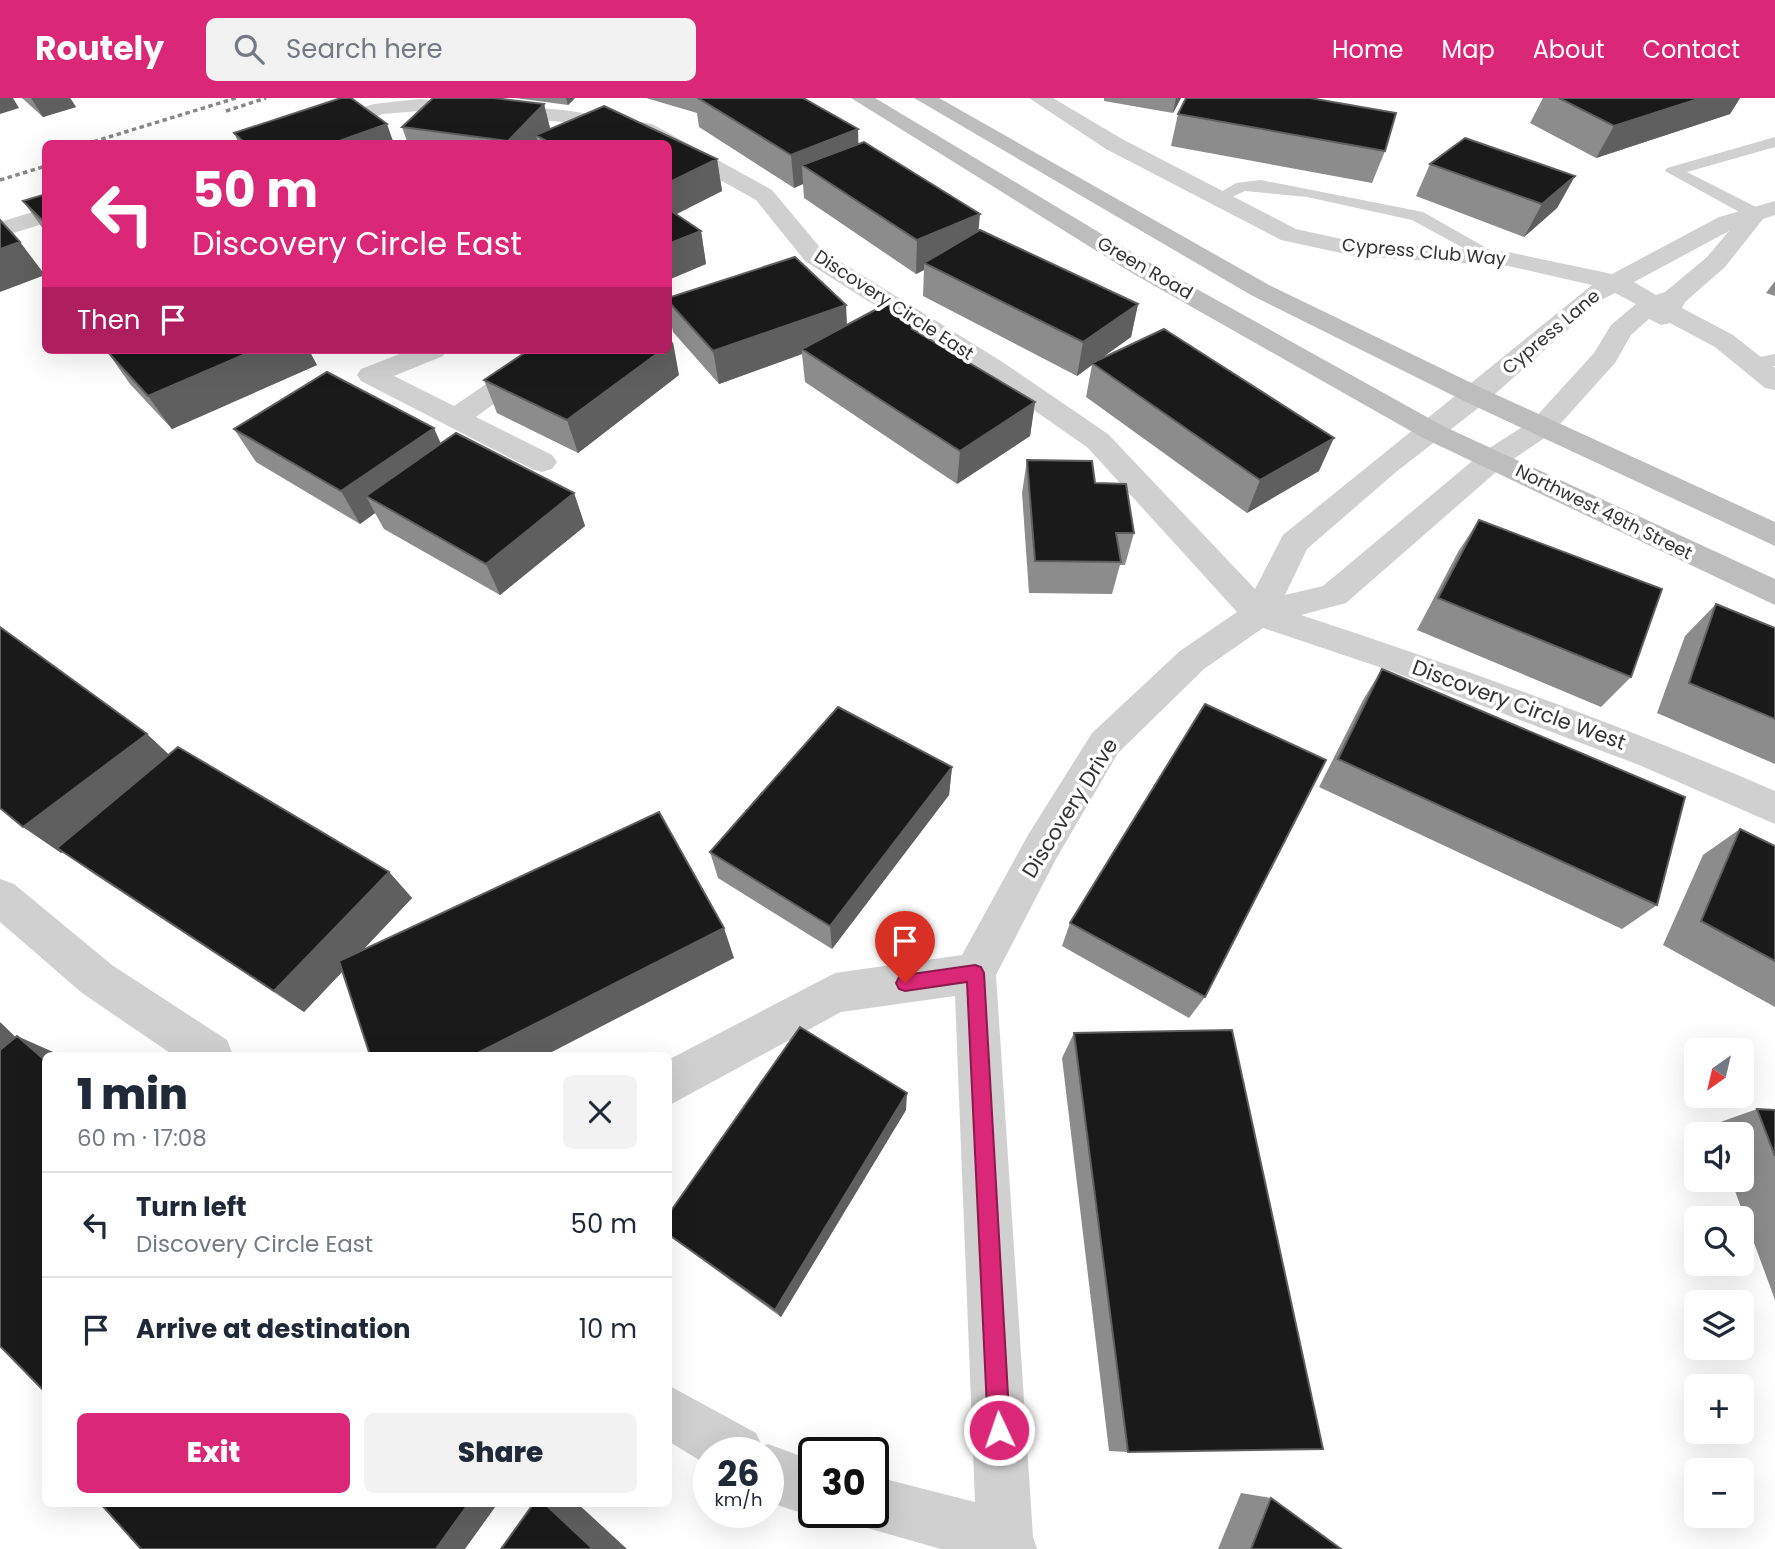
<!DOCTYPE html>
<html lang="en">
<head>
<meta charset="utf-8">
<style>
  body { margin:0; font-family:Poppins,sans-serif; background:#f2f2f3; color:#1f2937; height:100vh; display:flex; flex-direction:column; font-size:26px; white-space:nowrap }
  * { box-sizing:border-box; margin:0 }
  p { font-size:23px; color:#747a83 }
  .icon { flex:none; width:38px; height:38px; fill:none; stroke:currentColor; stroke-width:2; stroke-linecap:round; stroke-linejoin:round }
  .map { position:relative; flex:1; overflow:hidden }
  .side { position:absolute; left:42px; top:954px; width:630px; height:455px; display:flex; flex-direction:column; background:#fff; border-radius:10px; box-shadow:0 7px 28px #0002 }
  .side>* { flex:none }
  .top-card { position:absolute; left:42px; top:42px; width:630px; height:214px; border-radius:10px; box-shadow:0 7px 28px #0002; background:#db2777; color:#fff; overflow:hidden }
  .needle { width:46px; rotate:214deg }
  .buttons { position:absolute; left:1684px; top:940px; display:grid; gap:14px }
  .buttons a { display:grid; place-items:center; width:70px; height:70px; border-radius:10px; background:#fff; box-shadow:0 7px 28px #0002; font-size:35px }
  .speed { position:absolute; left:693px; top:1339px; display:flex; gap:14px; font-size:35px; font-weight:700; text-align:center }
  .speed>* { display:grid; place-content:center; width:91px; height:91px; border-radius:50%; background:#fff; box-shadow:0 7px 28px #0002; line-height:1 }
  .speed small { font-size:18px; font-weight:400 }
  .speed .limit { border:4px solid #111; border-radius:10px; background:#fff; color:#111 }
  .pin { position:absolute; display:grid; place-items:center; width:60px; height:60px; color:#fff; margin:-72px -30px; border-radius:50% 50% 50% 0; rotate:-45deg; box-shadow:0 0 7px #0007 }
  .pin .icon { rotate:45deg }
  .me { position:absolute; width:77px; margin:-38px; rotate:357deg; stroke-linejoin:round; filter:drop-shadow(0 0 5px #0008) }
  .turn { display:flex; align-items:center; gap:24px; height:147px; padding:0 35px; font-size:32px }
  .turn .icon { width:91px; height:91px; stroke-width:2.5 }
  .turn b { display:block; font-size:49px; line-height:60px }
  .then { display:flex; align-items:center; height:66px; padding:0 35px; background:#0003; gap:14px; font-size:26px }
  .round { display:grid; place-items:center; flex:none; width:74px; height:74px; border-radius:10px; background:#f2f2f3 }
  .head { display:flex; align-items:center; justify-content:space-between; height:119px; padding:0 35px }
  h1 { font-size:42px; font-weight:800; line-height:52px }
  .button { display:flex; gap:14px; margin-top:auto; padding:14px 35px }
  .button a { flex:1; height:80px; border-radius:10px; background:#db2777; color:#fff; font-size:28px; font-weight:800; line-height:80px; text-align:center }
  .button a+a { background:#f2f2f3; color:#1f2937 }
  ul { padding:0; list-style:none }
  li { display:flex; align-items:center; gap:21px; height:105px; padding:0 35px; border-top:2px solid #e0e1e3 }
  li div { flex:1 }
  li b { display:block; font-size:26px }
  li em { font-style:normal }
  header { display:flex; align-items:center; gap:42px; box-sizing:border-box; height:98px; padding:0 35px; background:#db2777; color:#fff }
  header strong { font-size:33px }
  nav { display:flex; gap:38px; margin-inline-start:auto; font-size:24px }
  .search { width:490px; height:63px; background:#f2f2f3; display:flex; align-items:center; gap:18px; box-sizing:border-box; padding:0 24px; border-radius:10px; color:#747a83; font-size:26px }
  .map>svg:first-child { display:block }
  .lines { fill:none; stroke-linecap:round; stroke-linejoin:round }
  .service { fill:#d0d0d0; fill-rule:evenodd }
  .minor { fill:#d0d0d0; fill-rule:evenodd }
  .secondary { fill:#bdbdbd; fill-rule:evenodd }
  .rail { stroke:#888; stroke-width:3.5; stroke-dasharray:4.5 3.5; stroke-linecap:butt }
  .wall { fill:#8c8c8c }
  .shaded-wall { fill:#5f5f5f }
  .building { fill:#1a1a1a; stroke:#5f5f5f; stroke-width:2 }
  .route { fill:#db2777; stroke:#8e194d; stroke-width:2 }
  .labels { text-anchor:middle; stroke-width:7; stroke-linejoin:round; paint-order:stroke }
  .far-street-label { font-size:18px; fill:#333; stroke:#fff }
  .street-label { font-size:21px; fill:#333; stroke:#fff }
</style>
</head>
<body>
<header>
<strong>Routely</strong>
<div class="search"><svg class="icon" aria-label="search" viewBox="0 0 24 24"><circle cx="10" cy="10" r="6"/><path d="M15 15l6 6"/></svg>Search here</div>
<nav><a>Home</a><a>Map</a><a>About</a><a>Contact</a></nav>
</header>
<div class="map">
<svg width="1775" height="1451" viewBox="0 0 1775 1451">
  <rect width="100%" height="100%" fill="#fff"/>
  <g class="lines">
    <path class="service" d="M 1775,39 L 1775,49 L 1687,74 L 1762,112 L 1764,116 L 1762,120 L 1750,120 L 1665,73 L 1667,70 Z
      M 1261,82 L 1423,114 L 1504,160 L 1495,165 L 1489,164 L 1412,122 L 1307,99 L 1245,93 L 1217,106 L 1209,101 L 1236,85 Z
      M 1775,256 L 1775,268 L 1751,272 L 1741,266 L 1744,262 Z"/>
    <path class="minor" d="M 1029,0 L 1053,0 L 1122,41 L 1296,131 L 1355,144 L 1508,154 L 1612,176 L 1719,119 L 1775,103 L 1775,117 L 1763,121 L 1725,169 L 1685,204 L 1682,210 L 1733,237 L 1775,270 L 1775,292 L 1765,290 L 1715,249 L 1670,225 L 1661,227 L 1649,221 L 1631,237 L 1615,265 L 1552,335 L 1503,368 L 1346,505 L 1301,517 C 1461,570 1620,626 1775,693 L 1775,726 L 1639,667 L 1391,573 L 1263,530 L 1204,571 L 1118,655 L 1056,761 L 996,877 L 1033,1439 L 1037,1451 L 941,1451 L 853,1426 L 849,1414 L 873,1414 L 873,1378 L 975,1404 L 955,898 L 841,914 L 668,1008 L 668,962 L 835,875 L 962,857 L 1028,737 L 1092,635 L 1180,553 L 1237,514 L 1088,350 L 981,275 L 805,163 L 756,102 L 668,53 L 668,46 L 654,46 L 638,36 L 564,24 L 419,13 L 383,16 L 292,46 L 259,46 L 261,41 L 374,6 L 419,1 L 564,12 L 652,26 L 772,92 L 823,153 L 1001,263 L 1108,336 L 1255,491 L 1283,437 L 1592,187 L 1508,168 L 1355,158 L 1281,142 L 1106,51 ZM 1729,133 L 1707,159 L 1665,194 L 1656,197 L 1634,184 ZM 1615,195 L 1636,206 L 1611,227 L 1594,255 L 1532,323 L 1483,354 L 1323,488 L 1285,497 L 1307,451 L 1396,374 L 1486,304 L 1601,202 Z
      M 46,110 L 46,125 L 0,139 L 0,124 Z
      M 410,252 L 447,252 L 443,258 L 394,278 L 454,308 L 536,252 L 567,252 L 476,319 L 552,357 L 557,364 L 552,371 L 542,374 L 532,371 L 361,283 L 357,277 L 361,271 Z
      M 0,781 L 14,786 L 112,867 L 227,942 L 233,957 L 173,957 L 82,895 L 0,824 Z
      M 668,1287 L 756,1335 L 762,1348 L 768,1346 L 814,1363 L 814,1414 L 825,1414 L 814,1419 L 768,1404 L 768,1354 L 709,1354 L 709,1368 L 668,1343 Z"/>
    <path class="secondary" d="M 851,0 L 875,0 L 1150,165 L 1443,328 L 1775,481 L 1775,507 L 1423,340 L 1132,175 Z
      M 914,0 L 939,0 L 1269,187 L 1486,292 L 1775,424 L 1775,448 L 1466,304 L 1251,197 Z"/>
    <path class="rail" d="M 226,13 L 266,0
      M 86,46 L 236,0
      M 0,82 L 46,68"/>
  </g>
  <path class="wall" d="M 22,0 L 70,0 L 76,9 L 43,19 Z
    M 433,0 L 494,0 L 544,6 L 550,31 L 604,8 L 717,61 L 722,93 L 677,116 L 701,133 L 706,166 L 668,182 L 668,46 L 408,46 L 402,29 Z
    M 515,0 L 575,0 L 568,7 Z
    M 646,0 L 803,0 L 858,31 L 858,46 L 979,133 L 1138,206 L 1131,239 L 1099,262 L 1319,373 L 1247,415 L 1086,299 L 1092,267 L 1077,278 L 923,198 L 924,172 L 916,176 L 804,100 L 803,86 L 794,90 L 699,29 L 697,15 Z
    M 1104,0 L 1181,0 L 1173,15 L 1104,3 Z
    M 1543,0 L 1740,0 L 1730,16 L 1596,60 L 1530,25 Z
    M 1178,16 L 1385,53 L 1372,85 L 1171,48 Z
    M 234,35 L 394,46 L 239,46 Z
    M 1430,66 L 1575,78 L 1557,110 L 1524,139 L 1416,98 Z
    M 46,96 L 46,135 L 23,103 Z
    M 1775,183 L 1775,198 L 1766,195 Z
    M 668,200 L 846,207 L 847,227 L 921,226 L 920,236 L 1035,304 L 1030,338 L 957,386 L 805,284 L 802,256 L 719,286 L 673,234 L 668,211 Z
    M 106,252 L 317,267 L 172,331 L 130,286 Z
    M 679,277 L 578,355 L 497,315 L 484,282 Z
    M 234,331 L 441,346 L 574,395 L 585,428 L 500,497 L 384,431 L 375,415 L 360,426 L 256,364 Z
    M 1027,362 L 1095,385 L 1134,435 L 1125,467 L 1120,467 L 1112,496 L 1029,495 L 1022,395 Z
    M 1479,422 L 1631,579 L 1601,609 L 1417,532 L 1458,454 Z
    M 1716,506 L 1775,530 L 1775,666 L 1657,615 L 1685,538 Z
    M 1382,571 L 1657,807 L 1622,831 L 1319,689 L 1363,602 Z
    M 169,657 L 389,774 L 412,800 L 363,852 L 734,860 L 342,874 L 304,914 L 94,776 L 63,754 L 61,755 Z
    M 952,669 L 949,697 L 832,851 L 718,780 L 710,754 Z
    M 1740,731 L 1775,748 L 1775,909 L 1663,847 L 1703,757 Z
    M 1070,825 L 1205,899 L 1189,920 L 1062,848 Z
    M 1074,935 L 1128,1354 L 1109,1353 L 1062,960 Z
    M 1757,1011 L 1775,1012 L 1775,1202 L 1731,1082 L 1741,1082 L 1741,1036 L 1715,1036 L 1712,1027 Z
    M 906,1012 L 781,1219 L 668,1137 L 668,1117 Z
    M 1241,1395 L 1271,1400 L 1341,1451 L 1218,1451 Z"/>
  <path class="shaded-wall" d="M 0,0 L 13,0 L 19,10 L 0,16 Z
    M 31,0 L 70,0 L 76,9 L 43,19 Z
    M 566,0 L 575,0 L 568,7 Z
    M 1176,0 L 1181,0 L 1173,15 Z
    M 1701,0 L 1740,0 L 1730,16 L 1596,60 L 1614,28 Z
    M 544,6 L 552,38 L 536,37 L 538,46 L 509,46 L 508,43 Z
    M 387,26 L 394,46 L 331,46 Z
    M 858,31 L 859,63 L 802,67 L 803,86 L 794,90 L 791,57 Z
    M 717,61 L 722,93 L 668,120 L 668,85 Z
    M 1575,78 L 1557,110 L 1524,139 L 1542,106 Z
    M 980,116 L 977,149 L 924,165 L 924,172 L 916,176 L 917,142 Z
    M 701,133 L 706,166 L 668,182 L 668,146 Z
    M 20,144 L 45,177 L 0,194 L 0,151 Z
    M 1138,206 L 1131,239 L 1093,266 L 1092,265 L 1092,267 L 1077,278 L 1083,244 Z
    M 846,207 L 847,240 L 802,251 L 802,256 L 719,286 L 713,253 Z
    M 921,226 L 920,260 L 912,231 Z
    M 673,244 L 679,277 L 578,355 L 567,322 L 662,252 L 668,252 L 668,247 Z
    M 255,252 L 309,252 L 317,267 L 172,331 L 148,298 Z
    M 331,252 L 347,252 L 333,256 Z
    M 1035,304 L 1030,338 L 957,386 L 960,353 Z
    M 434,330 L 449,364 L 366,398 L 375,415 L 360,426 L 341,393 Z
    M 1334,340 L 1319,373 L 1247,415 L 1260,382 Z
    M 574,395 L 585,428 L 500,497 L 486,466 Z
    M 147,636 L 178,665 L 61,755 L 23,729 Z
    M 952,669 L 949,697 L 832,851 L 830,828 Z
    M 389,774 L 412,800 L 304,914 L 274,893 Z
    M 724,830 L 734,860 L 546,957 L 474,957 Z
    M 0,924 L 32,955 L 0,982 Z
    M 17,938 L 60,957 L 46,957 L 46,963 Z
    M 907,995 L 906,1012 L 781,1219 L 775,1212 Z
    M 469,1405 L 498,1405 L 465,1451 L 436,1451 Z
    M 544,1405 L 577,1405 L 627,1451 L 593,1451 Z"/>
  <path class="building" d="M 341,0 L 351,0 L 387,26 L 331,46 L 246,46 L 234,35 Z
    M 433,0 L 494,0 L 544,6 L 508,43 L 402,29 Z
    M 698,0 L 803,0 L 858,31 L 791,57 Z
    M 1186,0 L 1310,0 L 1396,15 L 1385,53 L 1178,16 Z
    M 1559,0 L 1701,0 L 1614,28 Z
    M 604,8 L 717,61 L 668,85 L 668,46 L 552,46 L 536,37 Z
    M 1465,40 L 1575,78 L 1542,106 L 1430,66 Z
    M 204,43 L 208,46 L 195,46 Z
    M 864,44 L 980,116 L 917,142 L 802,67 Z
    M 46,96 L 46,126 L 23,103 Z
    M 668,111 L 701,133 L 668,146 Z
    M 0,122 L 20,144 L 0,151 Z
    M 980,132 L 1138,206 L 1083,244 L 924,165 Z
    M 795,159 L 846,207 L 713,253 L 668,203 L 668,200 Z
    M 886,206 L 921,226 L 912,231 L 1035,304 L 960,353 L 802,251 Z
    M 1164,231 L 1334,340 L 1260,382 L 1092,265 Z
    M 106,252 L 255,252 L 148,298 Z
    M 529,252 L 662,252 L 567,322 L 484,282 Z
    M 327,274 L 434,330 L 341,393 L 234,331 Z
    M 456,335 L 574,395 L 486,466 L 366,398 Z
    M 1027,362 L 1092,363 L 1095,385 L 1126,386 L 1134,435 L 1116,435 L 1121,464 L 1035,463 Z
    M 1479,422 L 1662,491 L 1631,579 L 1438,500 Z
    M 1716,506 L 1775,530 L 1775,621 L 1689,585 Z
    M 0,529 L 147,636 L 23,729 L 0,710 Z
    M 1382,571 L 1685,699 L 1657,807 L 1338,661 Z
    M 1205,606 L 1326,662 L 1205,899 L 1070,825 Z
    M 838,609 L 952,669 L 830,828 L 710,754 Z
    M 178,649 L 389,774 L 274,893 L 57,750 Z
    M 659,714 L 724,830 L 474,957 L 370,957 L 339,863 Z
    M 1740,731 L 1775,748 L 1775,863 L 1701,823 Z
    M 800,929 L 907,995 L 775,1212 L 668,1136 L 668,1117 Z
    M 1232,932 L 1323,1351 L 1128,1354 L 1074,935 Z
    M 17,938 L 46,963 L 46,1295 L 0,1248 L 0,952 Z
    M 1757,1011 L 1775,1012 L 1775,1058 Z
    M 1271,1400 L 1341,1451 L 1251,1451 Z
    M 100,1405 L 469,1405 L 436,1451 L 141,1451 Z
    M 534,1405 L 544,1405 L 593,1451 L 501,1451 Z"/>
  <path class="route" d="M 975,867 L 981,869 L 984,875 L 1010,1332 L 1007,1340 L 999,1343 L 992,1340 L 988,1332 L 967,884 L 905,893 L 899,891 L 896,885 L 899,879 L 905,877 Z"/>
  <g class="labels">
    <g class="far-street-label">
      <text transform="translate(1424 154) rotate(5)" y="6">Cypress Club Way</text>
      <text transform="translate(1145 170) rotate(30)" y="6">Green Road</text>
      <text transform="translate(894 207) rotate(33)" y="6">Discovery Circle East</text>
      <text transform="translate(1551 234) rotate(-40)" y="6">Cypress Lane</text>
      <text transform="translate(1604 414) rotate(26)" y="6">Northwest 49th Street</text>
    </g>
    <g class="street-label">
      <text transform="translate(1519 607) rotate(20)" y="7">Discovery Circle West</text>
      <text transform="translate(1070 710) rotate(-58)" y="7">Discovery Drive</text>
    </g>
  </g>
</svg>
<div class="buttons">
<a><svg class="needle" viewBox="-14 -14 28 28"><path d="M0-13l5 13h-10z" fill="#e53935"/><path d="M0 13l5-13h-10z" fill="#747a83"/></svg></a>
<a><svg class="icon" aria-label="sound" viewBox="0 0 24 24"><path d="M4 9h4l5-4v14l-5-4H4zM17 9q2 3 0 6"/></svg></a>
<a><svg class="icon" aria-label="search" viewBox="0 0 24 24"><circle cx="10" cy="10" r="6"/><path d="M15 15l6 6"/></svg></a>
<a><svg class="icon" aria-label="layers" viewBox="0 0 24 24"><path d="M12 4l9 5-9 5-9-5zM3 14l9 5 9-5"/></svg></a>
<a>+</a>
<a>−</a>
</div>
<div class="speed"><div>26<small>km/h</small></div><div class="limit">30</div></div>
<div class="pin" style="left:905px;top:885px;background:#d93025"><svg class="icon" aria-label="arrive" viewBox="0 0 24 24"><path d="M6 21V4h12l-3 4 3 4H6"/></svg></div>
<svg class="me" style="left:999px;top:1332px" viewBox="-20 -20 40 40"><circle r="17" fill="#db2777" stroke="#fff" stroke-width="3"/><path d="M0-11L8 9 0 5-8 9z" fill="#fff"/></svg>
<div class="top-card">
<div class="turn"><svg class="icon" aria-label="left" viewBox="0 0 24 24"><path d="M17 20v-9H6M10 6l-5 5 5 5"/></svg><div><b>50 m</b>Discovery Circle East</div></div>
<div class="then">Then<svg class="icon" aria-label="arrive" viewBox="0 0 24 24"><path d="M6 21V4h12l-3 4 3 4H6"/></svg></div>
</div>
<section class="side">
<div class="head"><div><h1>1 min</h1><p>60 m · 17:08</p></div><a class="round"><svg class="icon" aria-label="close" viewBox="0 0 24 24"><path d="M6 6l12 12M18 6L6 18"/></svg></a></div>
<ul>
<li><svg class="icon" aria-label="left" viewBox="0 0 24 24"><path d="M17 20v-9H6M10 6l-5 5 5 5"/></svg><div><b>Turn left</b><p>Discovery Circle East</p></div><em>50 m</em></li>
<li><svg class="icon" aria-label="arrive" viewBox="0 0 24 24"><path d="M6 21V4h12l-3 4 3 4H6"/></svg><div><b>Arrive at destination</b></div><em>10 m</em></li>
</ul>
<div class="button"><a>Exit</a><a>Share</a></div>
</section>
</div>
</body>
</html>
